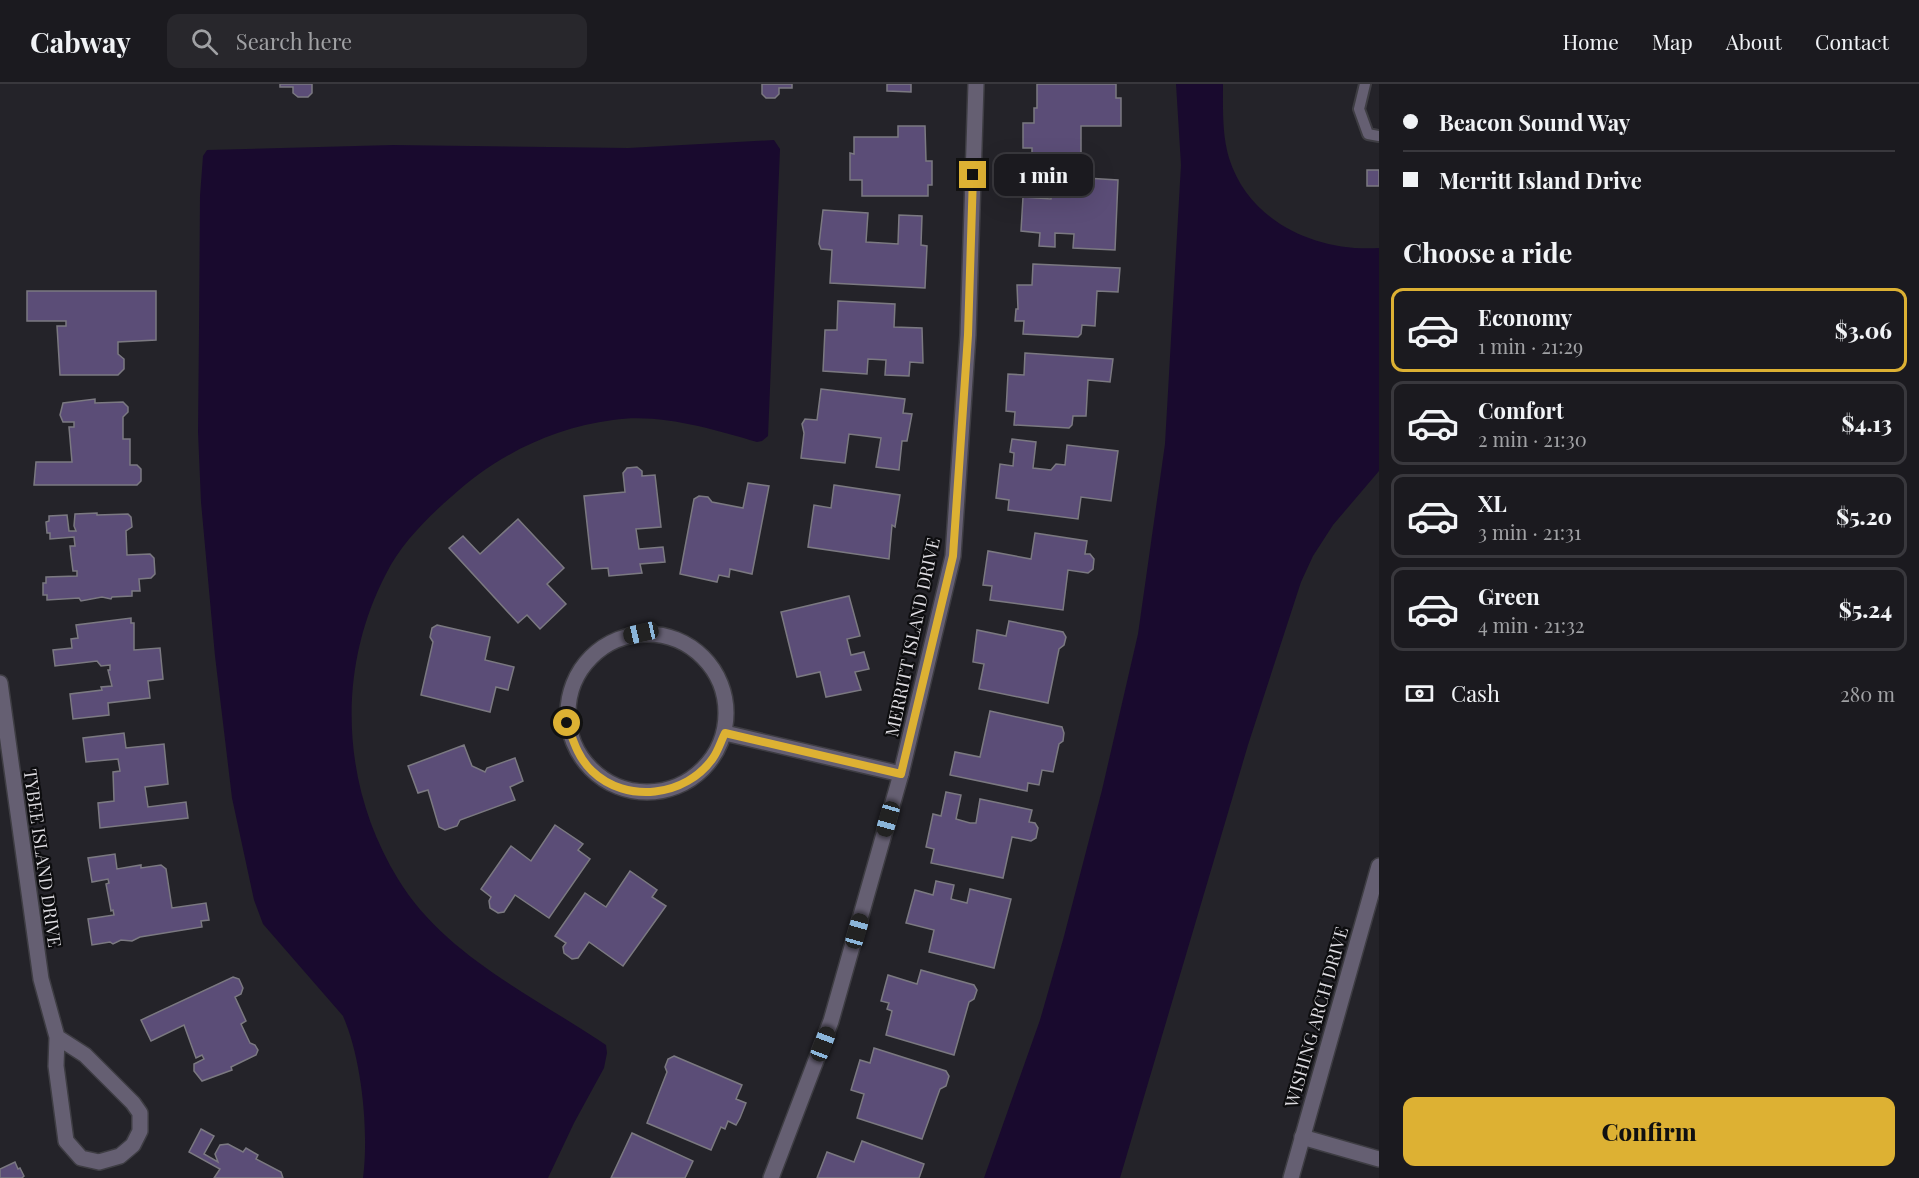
<!DOCTYPE html>
<meta charset="utf-8">
<style>
body{margin:0;font-family:"Playfair Display",serif;background:#28272c;color:#f1f3f6;height:100vh;display:flex;flex-direction:column;font-size:22px;white-space:nowrap}
*{box-sizing:border-box;margin:0}
p{font-size:20px;color:#a0a1a4}
.icon{flex:none;width:33px;height:33px;fill:none;stroke:currentColor;stroke-width:2;stroke-linecap:round;stroke-linejoin:round}
.map{position:relative;flex:1;overflow:hidden}
.drawer{display:flex;flex-direction:column;background:#1b1a1f;width:540px}
.drawer>*{flex:none}
.hud{display:grid;align-content:center;height:132px;padding:0 24px;background:#1b1a1f}
.end{position:absolute;width:27px;height:27px;margin:-14px;border:8px solid #ddb133;background:#111;box-shadow:0 0 0 3px #111}
.from{border-radius:50%}
.bubble{position:absolute;height:42px;border-radius:12px;background:#1b1a1f;box-shadow:0 6px 24px #0002,0 0 0 2px #39383d;font-size:20px;font-weight:800;line-height:42px;text-align:center}
.car{position:absolute;width:18px;height:36px;margin:-18px -9px;border-radius:8px;box-shadow:0 0 4px 2px #0007;background:linear-gradient(#222 24%,#8ab4d8 0 40%,#222 0 76%,#8ab4d8 0 86%,#222 0)}
.hud b{display:flex;align-items:center;gap:21px;height:57px;font-size:22px}
.hud b+b{border-top:2px solid #39383d}
.hud i{width:15px;height:15px;background:#f1f3f6}
ul{padding:0;list-style:none}
li{display:flex;align-items:center;gap:18px;height:84px;margin:0 12px 9px;padding:0 12px;border:3px solid #39383d;border-radius:12px}
li div{flex:1}
li b{display:block;font-size:22px}
li em{font-style:normal;font-weight:800}
li.on{border-color:#ddb133}
li>.icon{width:54px;height:54px;stroke-width:1.5}
h2{padding:0 24px;font-size:27px;line-height:72px}
.pay{display:flex;align-items:center;gap:15px;height:66px;padding:0 24px;font-size:22px}
.pay p{margin-inline-start:auto}
.button{display:flex;gap:12px;margin-top:auto;padding:12px 24px}
.button a{flex:1;height:69px;border-radius:12px;background:#ddb133;color:#111;font-size:24px;font-weight:800;line-height:69px;text-align:center}
header{display:flex;align-items:center;gap:36px;box-sizing:border-box;height:84px;padding:0 30px;background:#1b1a1f;border-bottom:2px solid #39383d}
header strong{font-size:28px}
nav{display:flex;gap:33px;margin-inline-start:auto;font-size:21px}
.search{width:420px;height:54px;background:#28272c;display:flex;align-items:center;gap:15px;box-sizing:border-box;padding:0 21px;border-radius:12px;color:#a0a1a4;font-size:22px}
main{display:flex;flex:1;min-height:0}
.map>svg:first-child{display:block}
.water{fill:#190a2e}
.building{fill:#5b4d77;stroke:#7b7981;stroke-width:1.5}
.lines{fill:none;stroke-linecap:round;stroke-linejoin:round}
.service-casing{stroke:#3e3d43;stroke-width:14}
.minor-casing{stroke:#3e3d43;stroke-width:18}
.service{stroke:#655f72;stroke-width:10}
.minor{stroke:#655f72;stroke-width:15}
.route{stroke:#ddb133;stroke-width:8}
.labels{text-anchor:middle;dominant-baseline:central;stroke-width:4.5;stroke-linejoin:round;paint-order:stroke}
.street-label{font-size:18px;fill:#dfdde2;stroke:#0d0d0f}
</style>
<header>
<strong>Cabway</strong>
<div class="search"><svg class="icon" aria-label="search" viewBox="0 0 24 24"><circle cx="10" cy="10" r="6"/><path d="M15 15l6 6"/></svg>Search here</div>
<nav><a>Home</a><a>Map</a><a>About</a><a>Contact</a></nav>
</header>
<main>
<div class="map">
<svg width="1379" height="1094" viewBox="0 0 1379 1094">
<rect width="100%" height="100%" fill="#242329"/>
<g class="water">
<path d="M1176,0H1223C1223,24 1222,51 1229,74C1249,138 1316,168 1379,164V387L1333,441L1313,472L1301,498L1248,661L1120,1094H984L1040,936L1063,856L1102,706L1138,550L1165,360L1181,81Z"/>
<path d="M774,56L780,65L768,352L762,357L757,358C712,345 660,329 613,336C551,344 496,372 451,413C427,434 400,461 386,490C336,586 341,702 398,795C442,868 527,909 597,955L606,961L607,969L604,984L574,1039L548,1094H363C369,1048 362,975 343,932L263,840L254,816L232,714L215,572L201,418L198,348L199,247L200,112L203,72L207,66L393,61L628,64Z"/>
</g>
<g class="building">
<path d="M280,0H312V9L308,13H298L293,9V3H280Z"/>
<path d="M762,0H792V4H779V10L775,14H766L762,10Z"/>
<path d="M887,0H911V8L887,7Z"/>
<path d="M1037,0H1116V14H1121V42H1081V74H1032V64H1023V39H1034V24H1037Z"/>
<path d="M898,42H925L926,77H932V101H928V112H862V96H850V69L854,70V53H898Z"/>
<rect x="1367" y="86" width="12" height="16"/>
<path d="M1053,92L1118,96L1115,166L1073,164L1074,150L1055,149V163L1039,162L1040,149L1021,147L1023,113L1051,115Z"/>
<path d="M823,126L868,129L866,158L898,160L899,131L922,132L921,161L927,162L925,204L830,199L832,166L821,165L819,160Z"/>
<path d="M1033,180L1120,184L1118,208L1097,207L1095,242L1082,241L1081,250L1078,253L1023,250L1024,237H1015L1016,225H1018L1017,201H1032Z"/>
<path d="M27,207H156V256L118,258V270L124,275V285L118,291H60L57,242H66V237H27Z"/>
<path d="M838,217L895,220L894,243L922,244L923,279L910,278L909,292L885,291L886,276L868,275L867,290L823,287L825,246H837Z"/>
<path d="M1025,269L1113,275L1110,298L1088,296L1086,332H1073L1072,341L1069,344L1014,341L1015,328L1006,327L1008,290L1024,291Z"/>
<path d="M821,305L905,315L903,329L912,330L907,357H902L899,386L876,383L881,354L849,350L845,379L801,374L804,349L802,340L805,335L817,336Z"/>
<path d="M95,315V319L123,318L128,323V328L123,333V355H130V381H137L141,385V397L137,401H34L36,378H72L69,343H74V338H63L60,331L63,319Z"/>
<path d="M1012,355L1036,358L1033,384L1051,386L1056,380L1065,381L1067,361L1118,367L1111,417L1081,413L1078,435L1008,426L1009,416L996,414L1000,380L1013,382L1014,369L1010,368Z"/>
<path d="M637,383L642,387V392L655,391L661,443L636,445L639,465L663,463L665,478L640,480L642,489L609,492L608,484L592,485L584,412L625,408L623,389L627,384Z"/>
<path d="M748,399L769,402L752,490L730,485L729,493L719,491L717,498L680,490L694,415L699,412L708,413L712,418L743,424Z"/>
<path d="M834,401L900,411L895,443L892,441L889,475L808,463L814,421L831,424Z"/>
<path d="M97,429V431L128,430L131,433L132,443L126,447L127,471L150,470L154,474L155,490L151,494L139,495L140,507H132V512L112,513L111,515L102,513L81,517L79,514L47,516V511H43V499H46V493L77,492V487H73L71,472L70,462H75L74,453L50,455V449H47L46,438L49,437V432L67,431L69,447H76L74,442L75,430Z"/>
<path d="M518,435L564,484L547,500L566,520L540,545L527,531L518,539L449,464L463,452L480,470Z"/>
<path d="M1035,449L1087,457L1085,470H1090L1094,475L1093,485L1088,489L1068,486L1063,526L990,516L992,502L983,501L988,467L1031,475Z"/>
<path d="M849,512L860,552L847,555L851,571L864,568L869,585L855,588L861,606L826,613L820,588L797,593L781,528Z"/>
<path d="M131,534V539H134V566L160,564L163,595L148,597L150,614L108,619L109,631L73,635L70,610L102,606L101,603L112,602L108,586H110V581L101,582L97,577L55,582L53,566L72,564L71,555L78,554L76,541Z"/>
<path d="M1009,537L1063,548L1066,553L1064,561L1059,565L1048,619L979,605L984,580L973,578L977,546L1006,552Z"/>
<path d="M437,541L490,553L485,576L514,583L508,606L496,603L490,628L421,611L433,558L430,553L432,544Z"/>
<path d="M990,627L1062,643L1064,649L1063,657L1059,660L1053,688L1042,686L1039,701L1028,699L1027,707L950,691L955,668L980,673Z"/>
<path d="M124,649L126,664L164,660L168,700L145,703L148,723L186,718L188,734L100,744L98,719L114,717L113,688L120,687L118,675L86,678L83,654Z"/>
<path d="M464,661L472,682L485,688L487,684L515,674L523,697L510,703L515,716L460,736L457,742L445,746L439,743L428,706L418,709L408,682Z"/>
<path d="M946,708L961,711L956,735L970,739H976L980,715L1032,726L1029,738L1035,739L1038,744L1036,754L1031,757L1012,753L1003,794L931,779L934,765L926,763L933,730L941,732Z"/>
<path d="M555,741L583,760L578,766L590,775L549,834L515,811L504,828L498,829L490,824L489,817L491,813L481,805L511,762L531,777Z"/>
<path d="M115,770L117,785L141,781V784L161,781L166,785L172,824L206,819L209,836L201,837L202,843L140,853L132,857L121,856L113,860L110,858L92,861L88,835L114,831L113,826L111,827L106,800L109,799L108,795L92,798L88,774Z"/>
<path d="M630,787L657,806L652,813L666,822L623,882L589,858L578,874L572,875L564,869L563,863L566,859L555,852L585,809L606,823Z"/>
<path d="M936,797L954,801L951,815L967,819L970,805L1011,815L994,884L929,868L934,846L906,839L915,806L933,811Z"/>
<path d="M921,886L974,901L977,906L974,915L969,918L954,971L886,951L892,927L887,925L889,919L881,917L888,891L917,900Z"/>
<path d="M233,893L239,895L243,904L241,910L235,913L246,937L241,940L250,959L255,961L258,966L256,971L231,983L232,986L202,997L194,987V980L204,975L202,971L196,974L184,941L151,957L141,936Z"/>
<path d="M874,964L946,987L949,992L946,1002L940,1005L922,1055L857,1034L864,1010L851,1006L860,976L870,979Z"/>
<path d="M674,972L742,1001L736,1015L746,1019L740,1034L736,1041L728,1037L725,1045L721,1043L711,1066L647,1039L667,988L665,983L668,975Z"/>
<path d="M201,1045L214,1052L204,1070L218,1078L215,1070L220,1061L228,1060L243,1068L246,1064L258,1071L256,1075L281,1088L283,1094H214L220,1085L189,1068Z"/>
<path d="M632,1049L693,1077L685,1094H611Z"/>
<path d="M862,1057L924,1080L919,1094H817L827,1068L854,1078Z"/>
<path d="M15,1078L18,1085L20,1084L24,1092L22,1094H0V1085Z"/>
</g>
<g class="lines">
<defs>
<path id="service" d="M1365,0L1359,25L1368,50L1379,52"/>
<g id="minor">
<circle cx="647" cy="629" r="79"/>
<path d="M0,599L41,895L57,953L56,982L66,1057L81,1074L99,1078L120,1072L133,1061L140,1047V1029L133,1019L85,971L57,953"/>
<path d="M725,649L901,690"/>
<path d="M1302,1053L1379,1075"/>
<path d="M771,1094L831,937L901,690L953,472L968,251L976,0"/>
<path d="M1291,1094L1379,782"/>
</g>
</defs>
<use href="#service" class="service-casing"/>
<use href="#minor" class="minor-casing"/>
<use href="#service" class="service"/>
<use href="#minor" class="minor"/>
</g>
<g class="lines">
<path class="route" d="M567,639C573,656 578,674 592,687C626,720 686,713 713,674C718,667 721,657 725,649L901,690L953,472L968,251L973,91"/>
</g>
<g class="labels">
<g class="street-label">
<text transform="translate(912 553) rotate(-78)">MERRITT ISLAND DRIVE</text>
<text transform="translate(43 774) rotate(82)">TYBEE ISLAND DRIVE</text>
<text transform="translate(1316 933) rotate(-74)">WISHING ARCH DRIVE</text>
</g>
</g>
</svg>
<i class="end from" style="left:567px;top:639px"></i>
<i class="end" style="left:973px;top:91px"></i>
<div class="bubble" style="left:994px;top:70px;width:99px">1 min</div>
<i class="car" style="left:641px;top:549px;rotate:257deg"></i>
<i class="car" style="left:888px;top:735px;rotate:196deg"></i>
<i class="car" style="left:857px;top:847px;rotate:16deg"></i>
<i class="car" style="left:823px;top:960px;rotate:21deg"></i>
</div>
<section class="drawer">
<div class="hud">
<b><i class="from"></i>Beacon Sound Way</b>
<b><i></i>Merritt Island Drive</b>
</div>
<h2>Choose a ride</h2>
<ul>
<li class="on"><svg class="icon" aria-label="car" viewBox="0 0 24 24"><path d="M5 17H2v-5l4-1 3-4h7l3 4 3 1v5h-3M9 17h6M6 11h13"/><circle cx="7" cy="17" r="2"/><circle cx="17" cy="17" r="2"/></svg><div><b>Economy</b><p>1 min · 21:29</p></div><em>$3.06</em></li>
<li><svg class="icon" aria-label="car" viewBox="0 0 24 24"><path d="M5 17H2v-5l4-1 3-4h7l3 4 3 1v5h-3M9 17h6M6 11h13"/><circle cx="7" cy="17" r="2"/><circle cx="17" cy="17" r="2"/></svg><div><b>Comfort</b><p>2 min · 21:30</p></div><em>$4.13</em></li>
<li><svg class="icon" aria-label="car" viewBox="0 0 24 24"><path d="M5 17H2v-5l4-1 3-4h7l3 4 3 1v5h-3M9 17h6M6 11h13"/><circle cx="7" cy="17" r="2"/><circle cx="17" cy="17" r="2"/></svg><div><b>XL</b><p>3 min · 21:31</p></div><em>$5.20</em></li>
<li><svg class="icon" aria-label="car" viewBox="0 0 24 24"><path d="M5 17H2v-5l4-1 3-4h7l3 4 3 1v5h-3M9 17h6M6 11h13"/><circle cx="7" cy="17" r="2"/><circle cx="17" cy="17" r="2"/></svg><div><b>Green</b><p>4 min · 21:32</p></div><em>$5.24</em></li>
</ul>
<div class="pay"><svg class="icon" aria-label="cash" viewBox="0 0 24 24"><path d="M3 7h18v10H3z"/><circle cx="12" cy="12" r="2"/></svg>Cash<p>280 m</p></div>
<div class="button"><a>Confirm</a></div>
</section>
</main>
